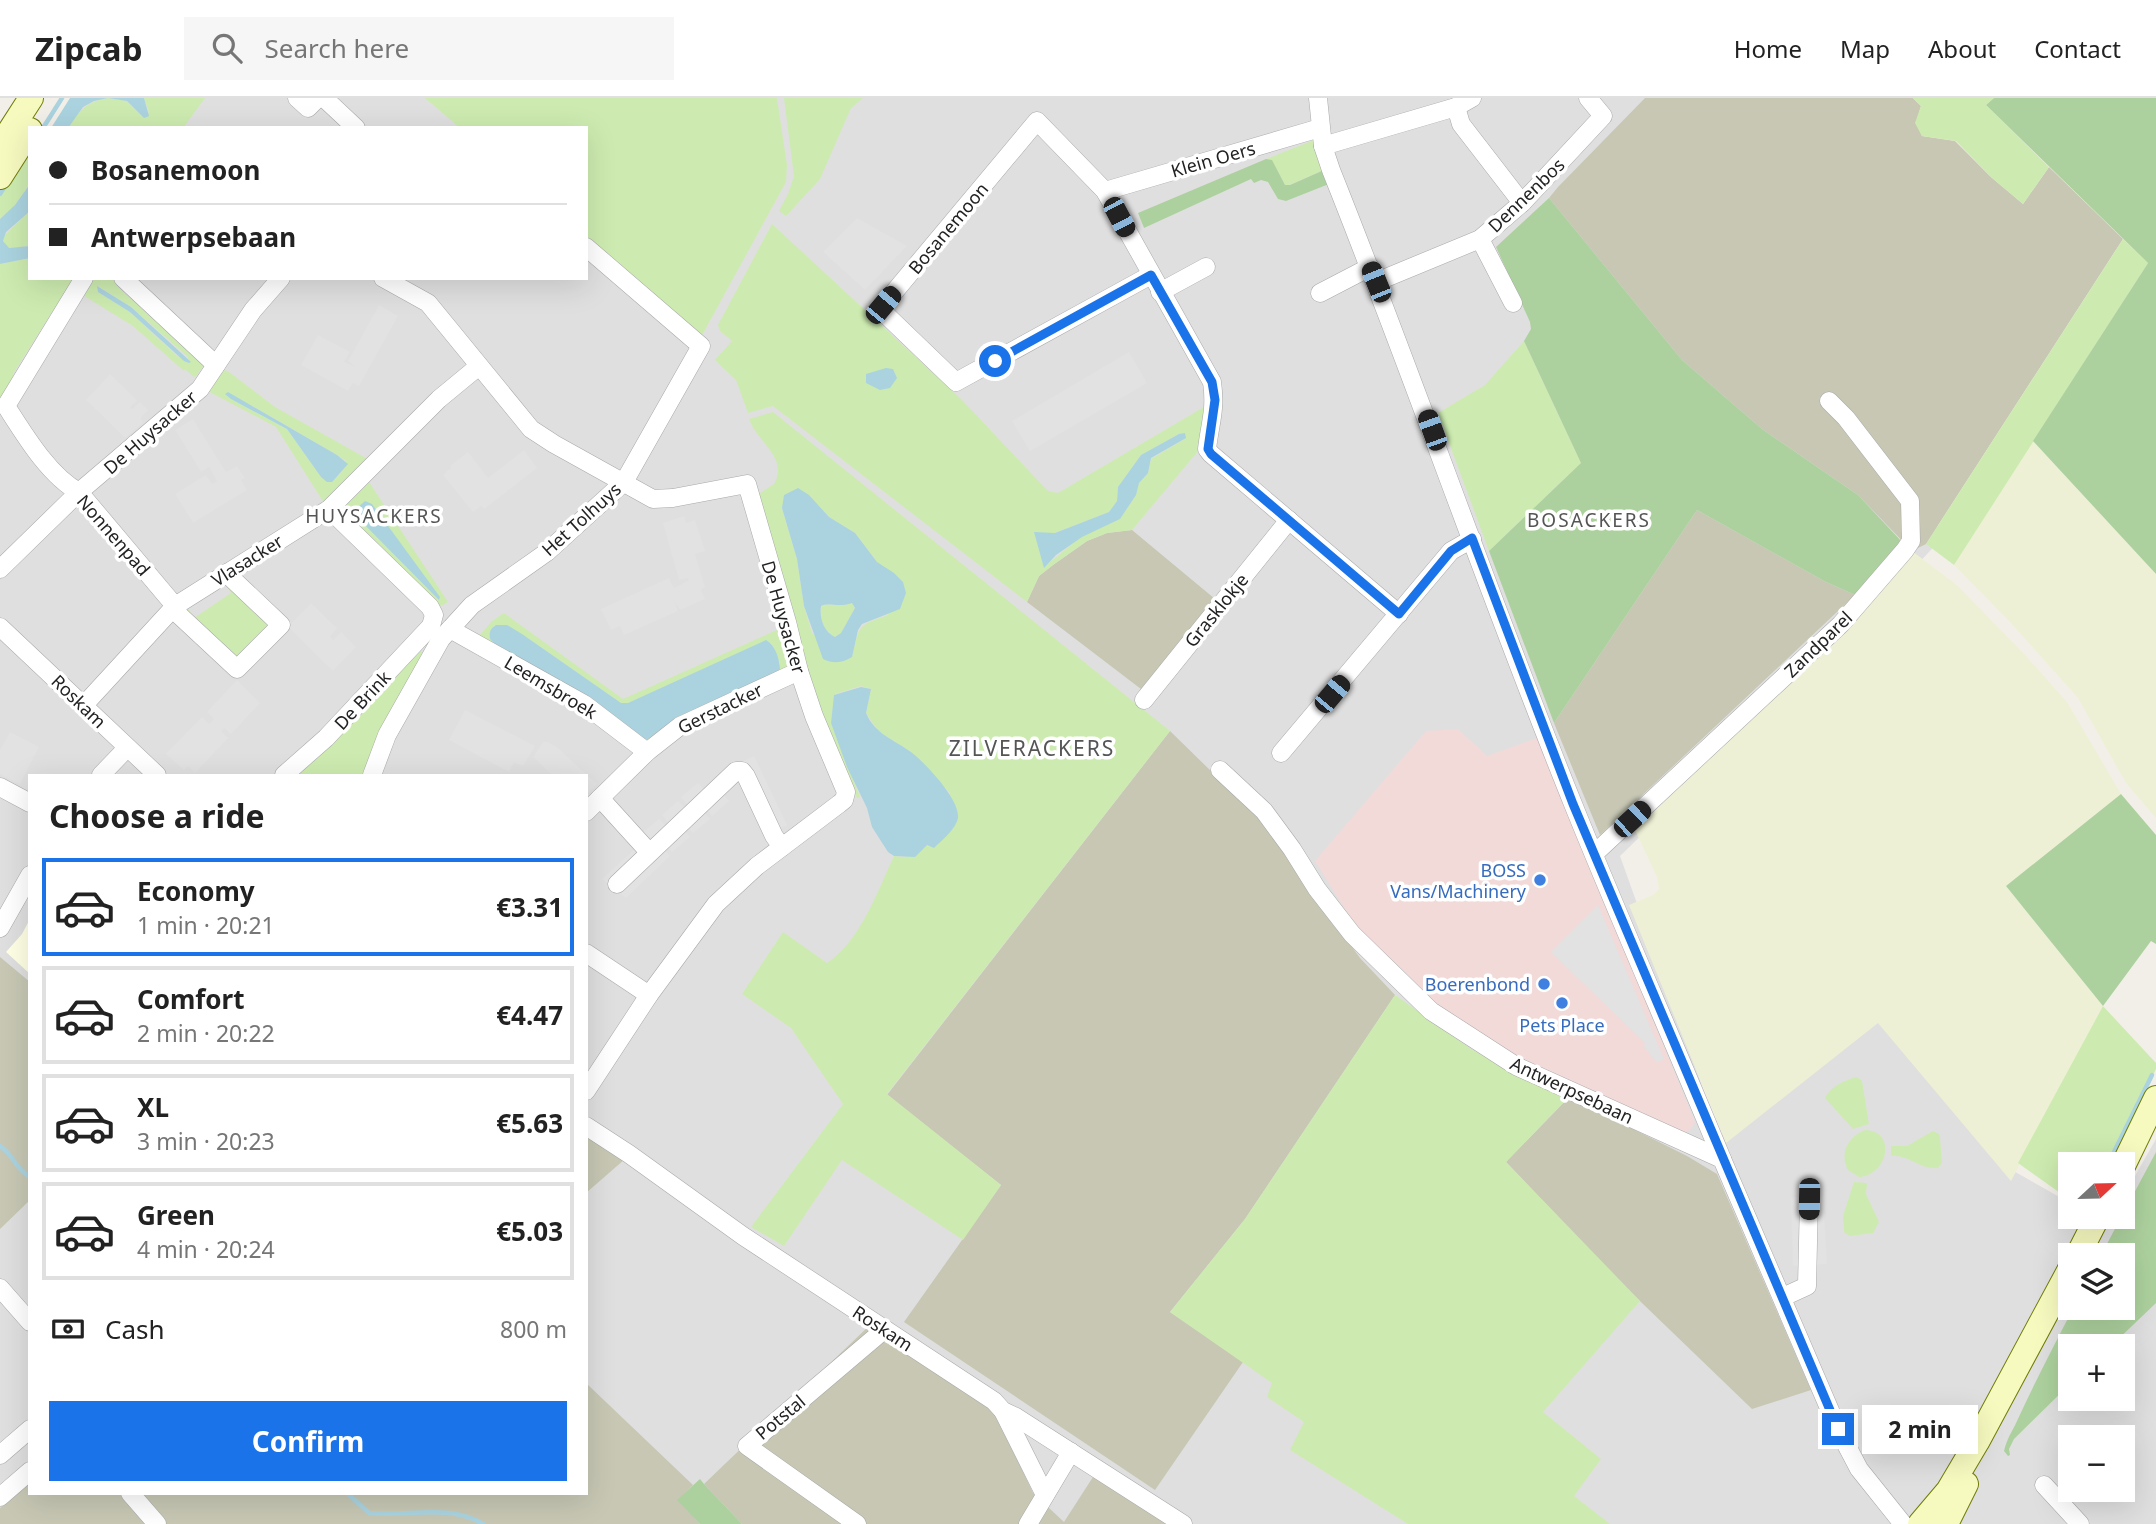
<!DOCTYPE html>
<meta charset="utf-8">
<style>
body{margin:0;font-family:"Noto Sans",sans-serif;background:#f6f6f6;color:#222;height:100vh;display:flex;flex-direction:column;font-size:26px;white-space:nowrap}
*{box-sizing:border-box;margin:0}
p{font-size:23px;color:#767676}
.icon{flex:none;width:38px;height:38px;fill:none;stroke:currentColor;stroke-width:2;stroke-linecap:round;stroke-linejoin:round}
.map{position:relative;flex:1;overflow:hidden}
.side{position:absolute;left:28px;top:676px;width:560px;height:721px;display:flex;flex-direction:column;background:#fff;border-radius:0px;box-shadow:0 7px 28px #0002}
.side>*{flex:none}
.guide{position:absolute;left:28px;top:28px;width:560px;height:154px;border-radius:0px;box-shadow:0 7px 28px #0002;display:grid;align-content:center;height:154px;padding:0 21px;background:#fff}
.needle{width:46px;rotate:68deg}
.fabs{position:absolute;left:2058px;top:1054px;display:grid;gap:14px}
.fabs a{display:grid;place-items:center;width:77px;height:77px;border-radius:0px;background:#fff;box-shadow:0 7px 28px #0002;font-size:35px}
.end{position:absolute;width:32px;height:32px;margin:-16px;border:9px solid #1a73e8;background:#fff;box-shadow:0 0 0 4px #fff}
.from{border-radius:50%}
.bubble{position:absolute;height:49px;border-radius:0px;background:#fff;box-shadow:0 7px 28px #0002;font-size:23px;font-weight:700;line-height:49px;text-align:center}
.car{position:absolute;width:21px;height:42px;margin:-21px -10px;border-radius:9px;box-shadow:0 0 5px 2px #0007;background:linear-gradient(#222 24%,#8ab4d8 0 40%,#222 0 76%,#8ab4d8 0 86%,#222 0)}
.guide b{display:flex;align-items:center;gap:24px;height:66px;font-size:26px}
.guide b+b{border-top:2px solid #e0e0e0}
.guide i{width:18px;height:18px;background:#222}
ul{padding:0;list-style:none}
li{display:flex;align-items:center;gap:21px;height:98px;margin:0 14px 10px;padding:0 7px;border:4px solid #e0e0e0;border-radius:0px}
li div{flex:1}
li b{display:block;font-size:26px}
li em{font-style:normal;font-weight:700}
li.selected{border-color:#1a73e8}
li>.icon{width:63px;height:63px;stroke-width:1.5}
h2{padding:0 21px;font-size:32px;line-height:84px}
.pay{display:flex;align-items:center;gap:18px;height:77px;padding:0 21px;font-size:26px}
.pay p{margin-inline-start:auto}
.cta{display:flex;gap:14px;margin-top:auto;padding:14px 21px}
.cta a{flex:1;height:80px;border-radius:0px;background:#1a73e8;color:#fff;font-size:28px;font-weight:700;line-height:80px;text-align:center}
header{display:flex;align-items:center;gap:42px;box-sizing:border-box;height:98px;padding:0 35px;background:#fff;border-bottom:2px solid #e0e0e0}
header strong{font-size:33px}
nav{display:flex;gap:38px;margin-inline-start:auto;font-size:24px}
.search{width:490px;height:63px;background:#f6f6f6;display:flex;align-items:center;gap:18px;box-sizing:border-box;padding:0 24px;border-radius:0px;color:#767676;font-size:26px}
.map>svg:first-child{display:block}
.residential{fill:#e0dfdf;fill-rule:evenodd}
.commercial{fill:#f2dad9}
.education{fill:#ffffe5}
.construction{fill:#c7c7b4}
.farmland{fill:#eef0d5}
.grass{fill:#cdebb0;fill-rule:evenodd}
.forest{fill:#add19e}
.parking{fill:#e2e2e2}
.water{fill:#aad3df;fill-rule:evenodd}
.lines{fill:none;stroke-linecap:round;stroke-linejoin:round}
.stream{stroke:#aad3df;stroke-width:4.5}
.street-casing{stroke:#a9a9a9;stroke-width:19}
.secondary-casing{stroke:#707d05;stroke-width:26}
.street{stroke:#fff;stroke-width:18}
.secondary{stroke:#f7fabf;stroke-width:24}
.route{stroke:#1a73e8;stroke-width:9}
.shop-dot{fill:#3f7fe0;stroke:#fff;stroke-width:2.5}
.labels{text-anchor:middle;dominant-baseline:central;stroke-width:7;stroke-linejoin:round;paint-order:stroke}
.street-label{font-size:18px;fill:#222;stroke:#fff}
.shop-label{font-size:18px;fill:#366cbe;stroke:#fff;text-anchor:end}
.neighbourhood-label{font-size:19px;letter-spacing:2px;fill:#555;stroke:#fff}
.quarter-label{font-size:21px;letter-spacing:2px;fill:#555;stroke:#fff}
</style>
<header>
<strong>Zipcab</strong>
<div class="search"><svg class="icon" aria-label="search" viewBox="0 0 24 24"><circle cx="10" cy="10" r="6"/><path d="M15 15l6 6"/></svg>Search here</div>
<nav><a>Home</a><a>Map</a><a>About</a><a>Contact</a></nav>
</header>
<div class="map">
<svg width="2156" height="1426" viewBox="0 0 2156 1426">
<rect width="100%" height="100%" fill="#f2efe9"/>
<g class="residential">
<path d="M92,0H436L471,30H58Z"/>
<path d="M757,0H1852L1940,442L1881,506L1620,758L1720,1038L1882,915L2010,1071L2070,1105V1118H2093L2107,1126L2111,1118H2123V1099L2156,1041V1426H0V117L30,67V180H586V126ZM30,677H586V1395H30ZM2070,1157H2123V1209H2070ZM2070,1248H2123V1300H2070ZM2070,1339H2123V1391H2070Z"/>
</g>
<path class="commercial" d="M1458,631L1487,658L1537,640L1695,1024L1690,1032L1683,1035L1506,953L1420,894L1361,837L1315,763L1426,633Z"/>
<path class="education" d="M30,821V876L6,854L22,836Z"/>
<g class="construction">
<path d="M1645,0H1913L1921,8L1916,25L1922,38L1955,43L1991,79L2023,106L2049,69L2123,141L1926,446L1912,453L1858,397L1762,331L1682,262L1549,100L1558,89Z"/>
<path d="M1697,412L1824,483L1855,497L1600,737L1554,625Z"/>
<path d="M1132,432L1215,501L1141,591L1027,504L1039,478L1053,467L1087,443L1107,435Z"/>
<path d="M1170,633L1257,718L1360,860L1395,897L1245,1121L1170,1214L1243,1264L1155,1392L904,1224L1001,1087L887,997Z"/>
<path d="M0,859L30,884V1102L0,1131Z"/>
<path d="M1569,999L1687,1058L1717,1076L1811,1292L1752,1311L1615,1179L1506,1064Z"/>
<path d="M586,1036L625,1061L586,1095Z"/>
<path d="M871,1226L992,1308L1033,1395L1064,1424L1093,1379L1169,1426H742L704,1386Z"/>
<path d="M586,1285L693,1387L678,1402L700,1426H0V1410L30,1384V1395H586Z"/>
</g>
<g class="farmland">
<path d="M2033,343L2156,476V720L2126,685L2078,600L2012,526L1954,467Z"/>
<path d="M1912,453L1958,488L2027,559L2067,604L2121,696L2006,788L2103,908L2011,1083L1878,925L1726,1045L1629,807L1653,797L1659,791L1657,779L1635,732L1773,596Z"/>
</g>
<g class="grass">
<path d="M108,0L127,3L144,20L149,14L144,0H205L183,30H68C79,12 87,4 108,0Z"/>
<path d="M425,0H777L787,67L786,84L700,241L586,141V30H460Z"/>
<path d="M784,0H863L851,10L820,81L786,118L779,113L788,96L794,78Z"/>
<path d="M1913,0H1994L1986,7L2049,69L2023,106L1991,79L1956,43L1922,38L1915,25L1921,8Z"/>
<path d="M30,38C30,84 36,89 0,121V85Z"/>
<path d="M1314,42L1324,72L1289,87H1285L1272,63L1266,61Z"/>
<path d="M30,113V148L8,150L4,147L3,139Z"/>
<path d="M772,126L961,301L1048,393L1058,395L1204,309L1199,352L1132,432L1107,435L1087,443L1053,467L1039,478L1027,504L773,308L748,315L736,282L715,262L732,243L720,233L718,227ZM1179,336L1183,342L1151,361L1148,375L1139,385L1136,397L1120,421L1082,438L1044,469L1035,435H1055L1109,414L1117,403L1118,389L1141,357Z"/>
<path d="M2123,141L2148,165L1954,467L1926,446Z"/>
<path d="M30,160V180H78L60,209L54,211L13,276L14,283L0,306V166Z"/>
<path d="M92,180H114L116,187L154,222H160L204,267L196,278L194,279L185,271L184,273L133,228L81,196ZM98,188L131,209L188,259L189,265L176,257L130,214L98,194Z"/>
<path d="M1524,243L1581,365L1489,453L1438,315L1485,287Z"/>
<path d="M221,271L229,274L275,309L371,363L326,408L276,329L206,292ZM231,301L251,307L337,357L346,363L345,369L338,378L321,379L287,331Z"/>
<path d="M773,314L1170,633L887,996L1001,1087L963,1142L842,1062L784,1148L751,1129L843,1006L791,930L742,896L783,834L827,865C861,842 877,794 894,758L904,759L927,747L930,749L950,695L911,654L878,633L866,615L871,591L861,588L835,596L831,625L860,699L857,700L854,694L819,618L757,397L774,386C789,360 757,344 749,321ZM809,397L829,419L855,435L877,464L884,469L888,517C857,528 860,526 852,559L812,535L804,508L797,461L782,410Z"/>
<path d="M367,381L448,504L437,510L342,419L341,410Z"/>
<path d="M224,483L276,526L237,566L184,512L187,509L194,520L231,495Z"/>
<path d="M852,505L855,510L841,535L835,539C824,534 819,520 821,508C829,504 840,510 852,505Z"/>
<path d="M504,515L623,601L779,531L783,532L791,569L650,648L479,538L492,523ZM522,536L621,605H628L771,545L780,565L777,574L680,617L654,638Z"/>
<path d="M418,552L423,555L365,677H293Z"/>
<path d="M1395,897L1471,951L1494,964L1569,999L1506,1064L1640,1203L1543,1314L1601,1361L1574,1398L1610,1426H1408L1290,1352L1304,1324L1267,1299L1272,1285L1170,1214L1245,1121Z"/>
<path d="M2103,908L2156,965V971L2110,1066H2070V1102L2018,1065Z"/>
<path d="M1857,979L1862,983L1869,1026L1853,1031L1825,1000C1830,989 1845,982 1857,979Z"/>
<path d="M1865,1032C1897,1033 1888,1077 1859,1079L1848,1072C1839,1055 1848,1039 1865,1032Z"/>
<path d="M1933,1033L1939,1036L1940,1040L1942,1065L1938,1070C1922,1073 1908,1056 1891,1058V1048H1907Z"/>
<path d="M1854,1084L1867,1085L1866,1096L1879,1124L1873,1135L1850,1138L1844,1134L1843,1118Z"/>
</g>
<g class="forest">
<path d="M1994,0H2156V476L2033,343L2148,165L1986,7Z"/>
<path d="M1266,61L1272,62L1285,87H1290L1324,72L1329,86L1286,103L1278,101L1268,84L1261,82L1254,85L1251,81L1144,130L1138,115Z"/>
<path d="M1549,100L1682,262L1762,331L1858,397L1902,444L1855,497L1824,483L1697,412L1554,625L1489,453L1581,365L1524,243L1531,231L1530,224L1496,149Z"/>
<path d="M2121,696L2156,737V846L2151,843L2103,908L2006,788Z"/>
<path d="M2156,1054V1205L2111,1248H2070V1286L2014,1341L2009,1351L2010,1357L2008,1358L2004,1353C2007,1340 2012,1334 2017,1323C2035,1284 2054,1247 2074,1209H2123V1157H2101Z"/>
<path d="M700,1381L704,1386L742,1426H700L677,1402Z"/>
</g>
<g class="parking">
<path d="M857,120L907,148L865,192L823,154Z"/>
<path d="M379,207L398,218L359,288L353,285L348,293L301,267L318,237L350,254L344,264L356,269L348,263Z"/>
<path d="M1129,254L1147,285L1030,353L1012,323Z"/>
<path d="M110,276L137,302L130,310L132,311L140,304L148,312L141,320L143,325L125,340L86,302Z"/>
<path d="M193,321L226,374L237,368L245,380L241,382L247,392L193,425L175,396L206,377L212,386L217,383L209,369L201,374L175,332Z"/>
<path d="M524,352L537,370L484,411L481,408L473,414L443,377L451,370L450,368L468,354L488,380Z"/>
<path d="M684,418L686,425L695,422L705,453L695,456L705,489L701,492L705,501L680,512L674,503L678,513L624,537L620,528L611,532L601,511L669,480L674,490L689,482L688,480L679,482L663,425Z"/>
<path d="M311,505L337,530L330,539L333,542L341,534L356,549L333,573L288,529Z"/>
<path d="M237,582L260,605L231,636L224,630L221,633L228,640L195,675L188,668L184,672L166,656L202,619L209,626L214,621L207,614Z"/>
<path d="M465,612L535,648L523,668L514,664L509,674L449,642Z"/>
<path d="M10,634L39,649L20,686L0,676V652Z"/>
<path d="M543,644H548L558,650L597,686L586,697V677H552L533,659Z"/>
<path d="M754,658L787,727L766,738L739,682L722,695L729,703L712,718L705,709L702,712L710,721L693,735L686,728L683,731L690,739L672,754L666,747L663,750L670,758L626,800L602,781L638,748L642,735L659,721L666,728L669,726L662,717L678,703L685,710L688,707L681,699L698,685L705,693L728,671Z"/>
<path d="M1598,807L1664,961L1661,963L1656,964L1644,948L1645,945L1551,854Z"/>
<path d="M1823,1098L1827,1166L1793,1168L1791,1100Z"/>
</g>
<g class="water">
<path d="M70,0H144L149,18L144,20L127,3L108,0L94,3L83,9L68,30H51Z"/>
<path d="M30,86V113L6,134L3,143L9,150L30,148V160L0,166V121L15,107Z"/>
<path d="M97,188L131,209L191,264L189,265L184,263L130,214L98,194Z"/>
<path d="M886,270L893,271L897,280L890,290L880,292L866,285V276Z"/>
<path d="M228,294L337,357L348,366L332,384H327L321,379L287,331L231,301L225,296Z"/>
<path d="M1185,335L1186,340L1151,360L1148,375L1139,385L1136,397L1120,421L1082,439L1056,457L1044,470L1034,434L1055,435L1109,414L1117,403L1118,389L1141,357L1179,336Z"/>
<path d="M798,390L809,397L829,419L855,435L877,464L894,475L903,484L906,495L900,511L862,526L858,532L852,559C842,565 834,566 823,561L804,508L797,461L782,410L784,397ZM852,505L855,510L841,535L835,539C824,534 819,520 821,508C829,504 839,510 852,505Z"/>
<path d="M365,403L372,406L440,499L439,502L359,421L356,411Z"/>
<path d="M496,527H507L522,536L621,605H628L766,542C776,548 779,560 780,571L777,574L675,620L654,638L645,642L496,547L490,541C489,534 490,531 496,527Z"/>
<path d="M861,589L871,591L866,615C875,636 893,641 911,654C925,665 960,701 958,720C956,731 942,742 934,750L927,747L915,759L894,758L888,754L872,729L867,710L847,669L831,625L834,597Z"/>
</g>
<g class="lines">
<g class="stream">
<path d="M43,30L62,0"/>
<path d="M0,96L7,85"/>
<path d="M0,1048C13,1056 16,1072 30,1079"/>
<path d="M2113,1056L2152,977"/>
<path d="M347,1395L369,1415C407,1419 449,1405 483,1426"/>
</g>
<defs>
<g id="street">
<path d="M297,0L308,10L318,0"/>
<path d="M324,0L356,30"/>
<path d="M1318,0L1323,48L1331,72C1415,282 1488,496 1573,706C1621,825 1673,942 1722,1061"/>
<path d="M1456,9L1461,26L1522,105"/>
<path d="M1323,48L1456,9L1472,0"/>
<path d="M1105,93L1320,30"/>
<path d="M1480,141L1513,205"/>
<path d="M1151,177L956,284L880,211L1037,23L1105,93L1212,284C1216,312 1210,325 1207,351L1211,356L1399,516"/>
<path d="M84,180L6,308C24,336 49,378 79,394L175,508L179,517L237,571L281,527L226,475"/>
<path d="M123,180L216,267"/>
<path d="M383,180L428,205L531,331L554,346L653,401L673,400L747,386L787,524L799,573L814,618L846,694L844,702L839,706L757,768L716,806L649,897L586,993"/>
<path d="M1376,184L1480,141L1522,105L1603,18L1588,0"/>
<path d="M1160,194L1206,169"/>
<path d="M1320,195L1370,169"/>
<path d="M0,471L79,394L200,291L253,212L281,180"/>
<path d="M0,529L157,677"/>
<path d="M450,531L584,606L647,654"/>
<path d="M1144,602L1289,422"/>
<path d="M84,607L175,508L329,411L439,301L479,268"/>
<path d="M1281,655L1451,453L1472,441"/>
<path d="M1220,672L1264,713L1292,751L1317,791L1352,836L1431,913L1516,968L1722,1061L1838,1331L1859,1371L1903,1426"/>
<path d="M101,677L127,650"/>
<path d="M284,677L326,640L431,528L434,517L430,509L329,411"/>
<path d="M372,677L387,637L441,541L472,507L547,454L624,384L701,248L586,149"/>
<path d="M0,689L30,705"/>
<path d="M600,700L649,754"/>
<path d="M586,714L647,654L680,628L799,573"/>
<path d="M1594,756L1841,526L1905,452L1911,443L1910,403L1846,320L1829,303"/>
<path d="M617,786L736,673H742L746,678L774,738L782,749"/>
<path d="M0,830L30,777"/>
<path d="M586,855L649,897"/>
<path d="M586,1028L629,1056L743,1138L994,1303L1003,1313L1016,1319L1183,1426"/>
<path d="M0,1190L30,1224"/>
<path d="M1783,1199L1807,1188L1809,1101"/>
<path d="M1003,1313L1045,1397"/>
<path d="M0,1357L30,1331"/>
<path d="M2044,1387L2080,1426"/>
<path d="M130,1395L157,1426"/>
<path d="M0,1399L30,1373"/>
<path d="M857,1426L747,1348L885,1231"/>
<path d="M1028,1426L1071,1354"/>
</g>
<g id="secondary">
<path d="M0,48L31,0"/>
<path d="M0,79L30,32"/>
<path d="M2123,1068L2156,1000"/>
<path d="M2078,1157L2098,1118"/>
<path d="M1920,1426L1948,1393L1977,1344L2070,1171"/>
<path d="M1946,1426L1966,1386"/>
</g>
</defs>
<use href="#street" class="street-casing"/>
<use href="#secondary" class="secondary-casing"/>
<use href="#street" class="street"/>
<use href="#secondary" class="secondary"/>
</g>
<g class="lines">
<path class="route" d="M995,263L1151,177L1212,284L1215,302L1208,351L1211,356L1399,516L1451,453L1472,440L1573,706L1838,1331"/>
</g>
<g class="shop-dot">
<circle cx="1540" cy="782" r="7"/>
<circle cx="1544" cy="886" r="7"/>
<circle cx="1562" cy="905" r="7"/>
</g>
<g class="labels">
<g class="street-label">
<text transform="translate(1213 61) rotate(-16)">Klein Oers</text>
<text transform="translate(1526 97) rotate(-44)">Dennenbos</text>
<text transform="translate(948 130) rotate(-50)">Bosanemoon</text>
<text transform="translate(150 334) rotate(-41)">De Huysacker</text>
<text transform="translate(581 421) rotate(-42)">Het Tolhuys</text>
<text transform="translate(114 437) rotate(49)">Nonnenpad</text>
<text transform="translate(247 462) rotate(-32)">Vlasacker</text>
<text transform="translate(1216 512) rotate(-51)">Grasklokje</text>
<text transform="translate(784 519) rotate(74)">De Huysacker</text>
<text transform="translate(1818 546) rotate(-44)">Zandparel</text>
<text transform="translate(551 589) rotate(31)">Leemsbroek</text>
<text transform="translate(362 602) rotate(-47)">De Brink</text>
<text transform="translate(79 603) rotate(44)">Roskam</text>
<text transform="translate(720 610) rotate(-26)">Gerstacker</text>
<text transform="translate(1572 992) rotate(25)">Antwerpsebaan</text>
<text transform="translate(883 1230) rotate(33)">Roskam</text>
<text transform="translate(780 1319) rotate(-40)">Potstal</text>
</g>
<g class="shop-label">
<text x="1526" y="772">BOSS<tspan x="1526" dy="21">Vans/Machinery</tspan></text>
<text x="1530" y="886">Boerenbond</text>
<text x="1562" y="927" text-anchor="middle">Pets Place</text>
</g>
<g class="neighbourhood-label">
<text x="374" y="418">HUYSACKERS</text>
<text x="1589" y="422">BOSACKERS</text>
</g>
<g class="quarter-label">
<text x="1032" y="650">ZILVERACKERS</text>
</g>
</g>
</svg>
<div class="fabs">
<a><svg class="needle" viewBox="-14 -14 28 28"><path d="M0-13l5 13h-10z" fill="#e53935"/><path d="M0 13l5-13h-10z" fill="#767676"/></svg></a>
<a><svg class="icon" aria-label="layers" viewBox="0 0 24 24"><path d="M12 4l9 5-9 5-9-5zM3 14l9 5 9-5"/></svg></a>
<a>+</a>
<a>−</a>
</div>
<i class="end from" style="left:995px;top:263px"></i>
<i class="end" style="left:1838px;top:1331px"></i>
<div class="bubble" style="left:1862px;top:1307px;width:116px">2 min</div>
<i class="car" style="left:1119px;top:119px;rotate:152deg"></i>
<i class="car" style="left:1376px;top:184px;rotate:338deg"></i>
<i class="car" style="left:883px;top:207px;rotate:40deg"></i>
<i class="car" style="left:1432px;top:332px;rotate:340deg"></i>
<i class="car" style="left:1332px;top:596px;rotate:40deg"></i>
<i class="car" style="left:1632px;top:721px;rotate:47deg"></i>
<i class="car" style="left:1809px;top:1101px;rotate:181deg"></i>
<div class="guide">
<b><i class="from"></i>Bosanemoon</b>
<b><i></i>Antwerpsebaan</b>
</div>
<section class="side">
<h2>Choose a ride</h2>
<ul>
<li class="selected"><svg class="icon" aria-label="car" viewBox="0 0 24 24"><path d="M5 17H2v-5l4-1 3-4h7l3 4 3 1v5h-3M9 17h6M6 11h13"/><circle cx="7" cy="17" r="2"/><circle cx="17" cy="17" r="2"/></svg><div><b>Economy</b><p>1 min · 20:21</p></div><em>€3.31</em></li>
<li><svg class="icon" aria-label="car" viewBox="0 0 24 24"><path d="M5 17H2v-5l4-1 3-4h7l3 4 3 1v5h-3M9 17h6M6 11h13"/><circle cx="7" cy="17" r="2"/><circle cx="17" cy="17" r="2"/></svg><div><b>Comfort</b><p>2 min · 20:22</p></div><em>€4.47</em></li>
<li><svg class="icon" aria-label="car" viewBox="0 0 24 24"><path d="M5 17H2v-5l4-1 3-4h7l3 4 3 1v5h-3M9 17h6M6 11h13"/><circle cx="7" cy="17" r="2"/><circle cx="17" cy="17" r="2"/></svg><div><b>XL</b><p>3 min · 20:23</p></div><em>€5.63</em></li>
<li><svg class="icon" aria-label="car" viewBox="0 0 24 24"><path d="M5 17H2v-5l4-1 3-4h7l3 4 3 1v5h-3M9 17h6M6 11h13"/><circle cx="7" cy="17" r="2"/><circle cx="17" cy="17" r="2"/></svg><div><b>Green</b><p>4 min · 20:24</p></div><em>€5.03</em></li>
</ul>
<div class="pay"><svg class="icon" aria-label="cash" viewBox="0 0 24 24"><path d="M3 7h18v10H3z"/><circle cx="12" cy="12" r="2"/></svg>Cash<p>800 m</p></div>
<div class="cta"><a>Confirm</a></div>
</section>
</div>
